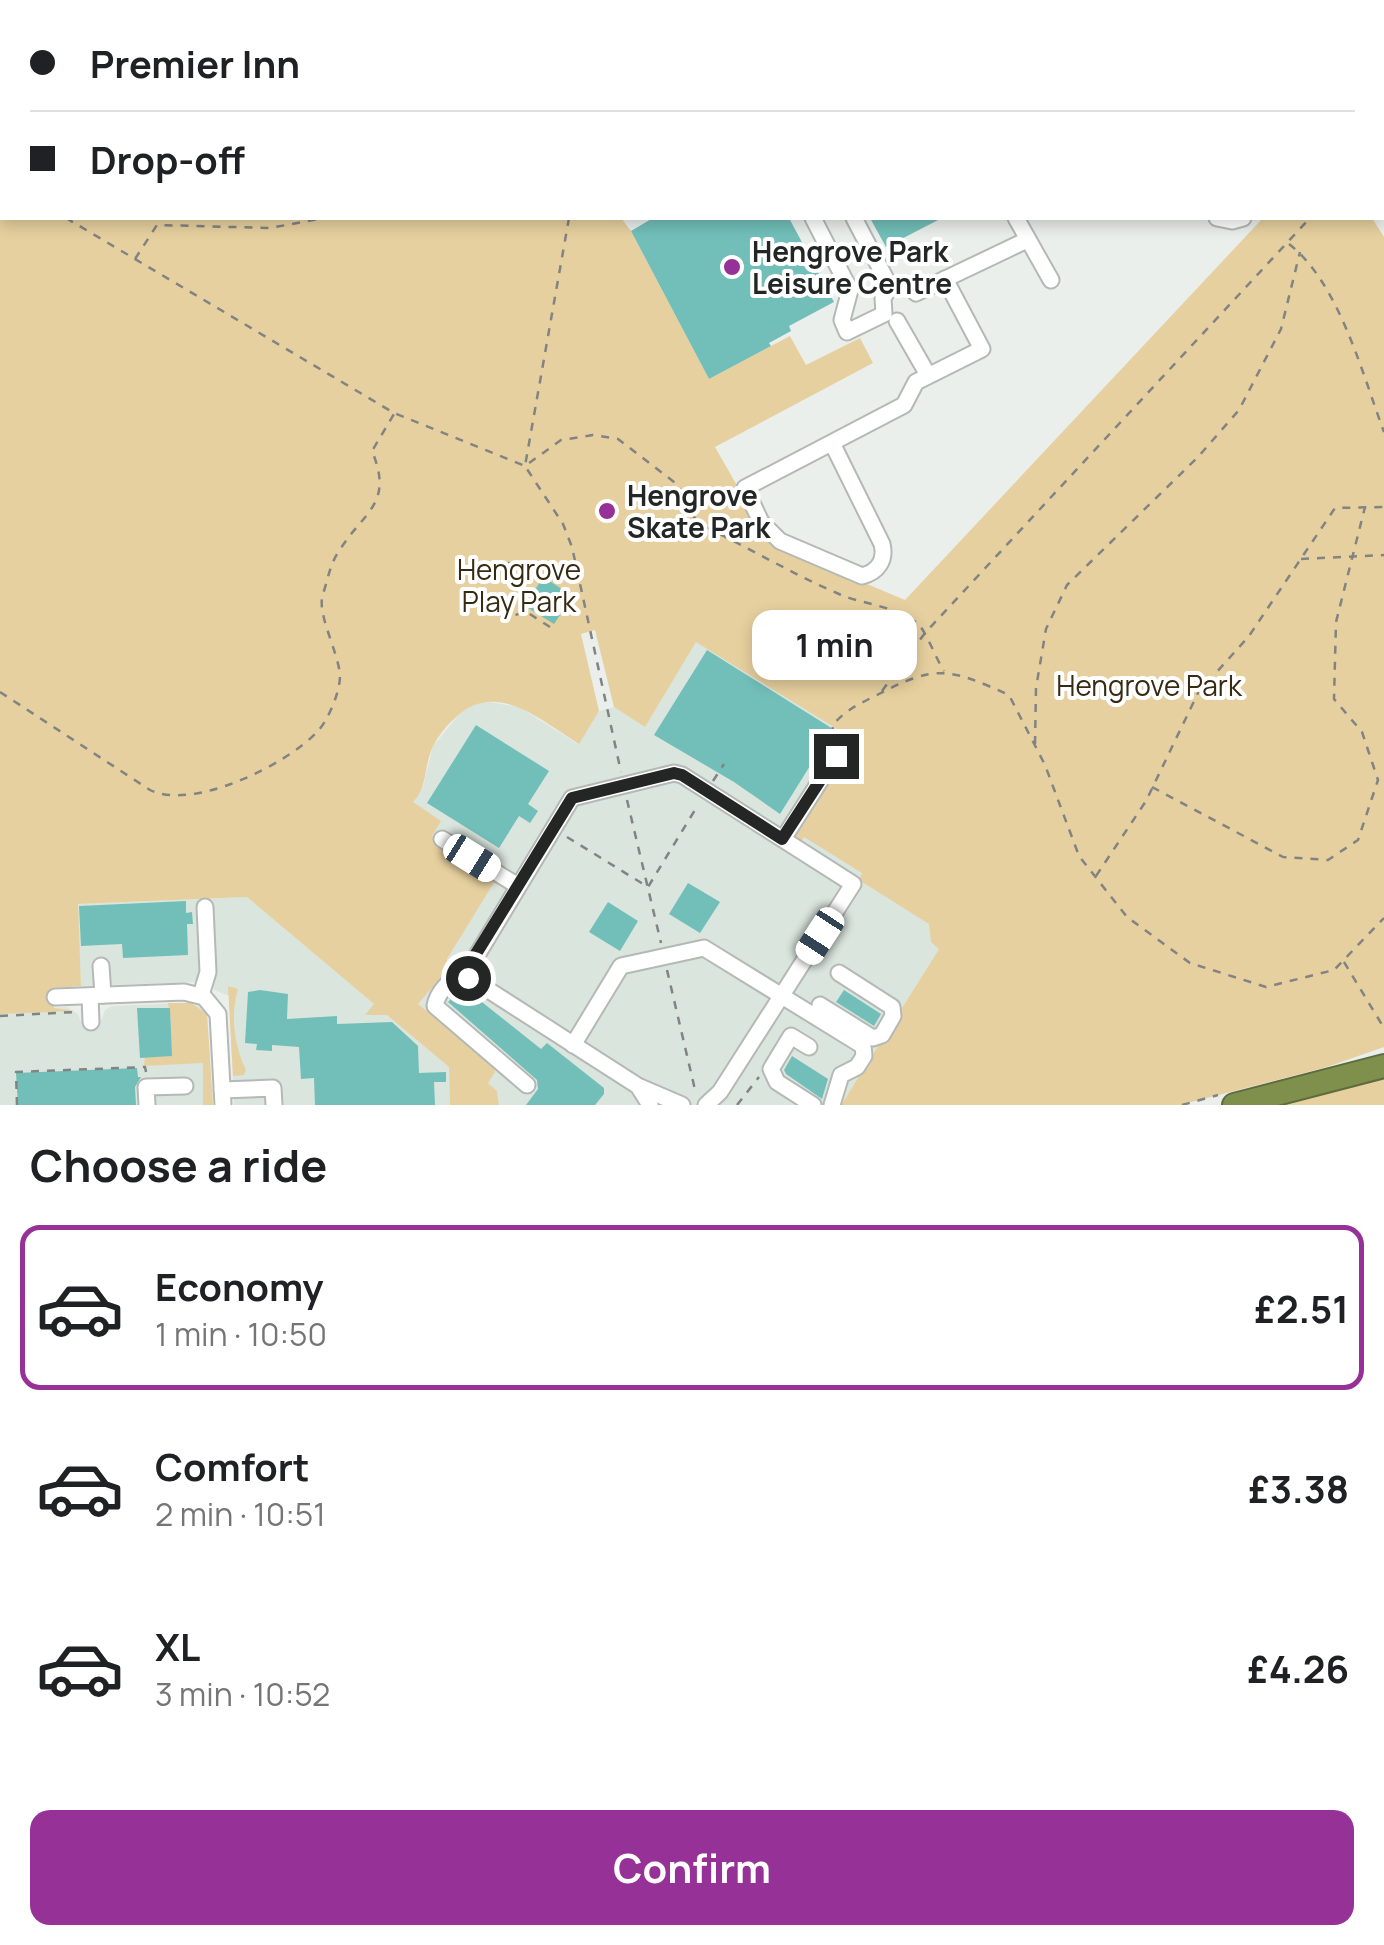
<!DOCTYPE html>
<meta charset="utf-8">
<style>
body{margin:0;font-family:Manrope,sans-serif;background:#f6f6f6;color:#202124;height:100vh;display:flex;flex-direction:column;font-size:38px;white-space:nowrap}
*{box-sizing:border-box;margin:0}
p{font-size:32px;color:#757577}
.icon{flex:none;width:55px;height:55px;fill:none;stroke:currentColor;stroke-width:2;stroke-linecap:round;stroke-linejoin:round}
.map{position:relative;height:1105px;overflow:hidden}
.details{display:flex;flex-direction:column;background:#fff;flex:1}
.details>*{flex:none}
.top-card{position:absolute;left:0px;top:0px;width:1385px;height:220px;box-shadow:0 5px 15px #0003;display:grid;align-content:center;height:220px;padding:0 30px;background:#fff}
.end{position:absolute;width:45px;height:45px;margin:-22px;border:12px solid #242625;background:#fff;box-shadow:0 0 0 5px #fff}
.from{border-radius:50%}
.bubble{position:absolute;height:70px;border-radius:20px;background:#fff;box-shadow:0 5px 15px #0003;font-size:32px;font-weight:700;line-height:70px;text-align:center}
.car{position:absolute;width:30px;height:60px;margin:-30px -15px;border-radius:12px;box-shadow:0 0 8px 2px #0007;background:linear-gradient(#fff 24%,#345 0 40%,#fff 0 76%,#345 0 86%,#fff 0)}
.top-card b{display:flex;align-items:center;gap:35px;height:95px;font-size:38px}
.top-card b+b{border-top:2px solid #e0e0e0}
.top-card i{width:25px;height:25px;background:#202124}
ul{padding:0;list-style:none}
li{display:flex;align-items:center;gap:30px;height:165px;margin:0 20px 15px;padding:0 10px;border:5px solid transparent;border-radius:20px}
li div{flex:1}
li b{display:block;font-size:38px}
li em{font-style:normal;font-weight:700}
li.on{border-color:#963197}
li>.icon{width:90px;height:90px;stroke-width:1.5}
h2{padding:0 30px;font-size:45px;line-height:120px}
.action{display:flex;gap:20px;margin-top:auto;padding:20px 30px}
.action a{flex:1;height:115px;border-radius:20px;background:#963197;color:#fff;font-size:40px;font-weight:700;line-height:115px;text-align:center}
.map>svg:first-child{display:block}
.built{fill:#dae5dd}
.green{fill:#e7d09f}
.building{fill:#72bfb9}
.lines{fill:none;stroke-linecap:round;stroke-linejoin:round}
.minor-casing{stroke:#b5b9b6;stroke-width:19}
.highway-casing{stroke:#5f6b3e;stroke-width:26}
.path{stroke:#818482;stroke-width:2.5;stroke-dasharray:8 8;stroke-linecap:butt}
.minor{stroke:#fff;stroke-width:15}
.highway{stroke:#7f904c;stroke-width:22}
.route{stroke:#242625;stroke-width:12}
.poi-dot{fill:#963197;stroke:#fff;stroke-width:4}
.labels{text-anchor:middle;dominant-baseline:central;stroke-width:8;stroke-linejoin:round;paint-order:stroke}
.poi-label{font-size:28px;font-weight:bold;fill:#242625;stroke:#fff;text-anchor:start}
.park-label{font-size:28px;fill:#362b12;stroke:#fff}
</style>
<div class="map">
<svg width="1384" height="1105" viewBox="0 0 1384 1105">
<rect width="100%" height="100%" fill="#ebefec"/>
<g class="built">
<path d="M706,625L762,657L991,866L841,1105H499L497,1091L487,1083L494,1074L485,1056L418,1004L447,970V959L497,876L432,835L413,802L423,786L433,746L462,711L483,701L519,707L578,744L599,711L614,707L645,726Z"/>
<path d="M247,897L449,1067L450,1105H234L229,996L214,990L212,980L201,975L196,982L81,986L77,904Z"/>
<path d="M184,1003L199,1006L207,1014L213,1105H0V1010L67,1007L78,1014L81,1022L101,1021L105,1010L112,1006Z"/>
</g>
<g class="green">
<path d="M0,0H524L525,2H2V218H621L631,231L709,379L790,336L806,365L860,338L873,363L715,447L763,531L777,546L905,600L1263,218H1372L1384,237V1047L1327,1067L1180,1105H841L939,949L931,942L929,924L859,880L862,873L804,837L800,843L793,833L830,778L838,780L844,770L839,764V755L826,748L837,729L696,642L645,727L614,707L595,630L581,634L599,711L579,744C540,720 495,678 454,719C444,728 436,739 431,751C424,769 427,788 413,802L441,821L432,836L498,876L447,959V970L418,1004L491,1062L495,1072L488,1083L497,1091L499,1105H450L449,1067L387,1015H365L374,1004L247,897L78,904L81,986L53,988L54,1008L75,1011L0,1014Z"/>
<path d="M228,986L238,989C230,1016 234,1045 246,1070L244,1075L233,1076Z"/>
<path d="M168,1003H191L207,1014L213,1105H203V1063L144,1066L145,1057L171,1021Z"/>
<path d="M1384,1075V1105H1268Z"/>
</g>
<g class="building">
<path d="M653,218H789L834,302L789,326L791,331L769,343L771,346L709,379L631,231Z"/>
<path d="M870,218H942L886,247Z"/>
<path d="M543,577L573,596L554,624L525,606Z"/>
<path d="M707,650L833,729L780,814L734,782L654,735Z"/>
<path d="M476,725L549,771L528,804L538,811L530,823L519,816L499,848L427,803Z"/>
<path d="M688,883L720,902L700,933L669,914Z"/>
<path d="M186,901V913L192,912L193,924H187L188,955L123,958L122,944L81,946L79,906Z"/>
<path d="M608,902L638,921L620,951L589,932Z"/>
<path d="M463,987L541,1049L547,1043L604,1088V1094L595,1105H526L538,1089L537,1080L448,1002Z"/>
<path d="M260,990L288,994L287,1019L337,1016V1024L392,1022L418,1046L419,1073L446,1072V1082H434L435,1105H315L314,1078L301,1079L299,1047L272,1045V1051L256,1050L257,1044L245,1043L248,992Z"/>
<path d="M844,990L881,1014L874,1026L836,1002Z"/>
<path d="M137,1008H170L172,1056L140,1058Z"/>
<path d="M792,1056L828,1079L822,1099L786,1074L784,1070Z"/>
<path d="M137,1068L138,1077H141L135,1087L136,1105H18L16,1073Z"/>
</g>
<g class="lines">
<defs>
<g id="minor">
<path d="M539,0L540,2"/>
<path d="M698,0L699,2"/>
<path d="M739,0L740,2"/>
<path d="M762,0L763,2"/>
<path d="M1198,0L1200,2"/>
<path d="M1261,0L1262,2"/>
<path d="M1281,0L1282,2"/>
<path d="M904,2H921"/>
<path d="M946,2L951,0"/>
<path d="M1169,2L1174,0"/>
<path d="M1382,13L1384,8"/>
<path d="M1382,48L1384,49"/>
<path d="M1382,79L1384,82"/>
<path d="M1382,110H1384"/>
<path d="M1382,127L1384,126"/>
<path d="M1382,199L1384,202"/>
<path d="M813,218L850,290L842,320L847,332L884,314L883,298L890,287L909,286L916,293L1027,240"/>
<path d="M854,218L890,287"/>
<path d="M1016,218L1051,280"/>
<path d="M1217,218L1232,221L1243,218"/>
<path d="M897,321L928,375"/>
<path d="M832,443L882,544C886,560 878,572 862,576L780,541L761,522L745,488L904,405L916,382L982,349L945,279"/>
<path d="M442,839L518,886"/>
<path d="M783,839L836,756"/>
<path d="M101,966L103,995"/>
<path d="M465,975C451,976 437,993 435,1006L527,1085"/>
<path d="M201,995L208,972L205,907"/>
<path d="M90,996L91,1022"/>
<path d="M55,997L184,992L204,997L218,1014L223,1105"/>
<path d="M820,1005L873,1038L882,1035L893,1016L892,1007L839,973"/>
<path d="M573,1045L621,966L704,948L863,1046L864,1056L857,1067L841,1075L832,1105"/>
<path d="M809,1047L791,1036L771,1069L777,1082L813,1105"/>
<path d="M640,1087L682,1105"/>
<path d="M222,1090L273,1088L274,1105"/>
<path d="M147,1105L146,1087L185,1086"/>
<path d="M650,1105L638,1086L465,975L572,798L674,773L682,775L853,884L720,1092L706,1105"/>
</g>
<path id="highway" d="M1234,1105L1384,1066"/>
</defs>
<use href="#minor" class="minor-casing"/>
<use href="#highway" class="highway-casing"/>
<g class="path">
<path d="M1055,0L1057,2"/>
<path d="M1064,2H1066"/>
<path d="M0,178L2,180"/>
<path d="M66,218L394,413L525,466L561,440L593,435L618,439L678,485L687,509L701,525C748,547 792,574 839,594C864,605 898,606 918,624C926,631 936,659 944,671"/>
<path d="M569,218L525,466L563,524L572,547L621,772"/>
<path d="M590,218H621"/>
<path d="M1289,244C1339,283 1362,373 1384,432"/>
<path d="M135,259L157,225L270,228L324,218"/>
<path d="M1301,559L1384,555"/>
<path d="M550,627L525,611L511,617L502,616L485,597C480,542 523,571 549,568C558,567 563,562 573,563"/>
<path d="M882,691L925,633L1310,218"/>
<path d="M0,692L150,790C193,811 286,765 317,732C328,721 340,692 340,676C339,653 316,613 323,594C328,579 330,564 339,551C364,511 394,504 372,451L394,414"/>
<path d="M1035,744L1036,688L1046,629L1067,585L1198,457L1239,410L1281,329L1300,252"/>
<path d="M826,749L834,732L832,726C845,710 859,704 877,695C936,664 949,668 1009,695L1045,765L1079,856L1127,917L1190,963L1266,987L1334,970L1384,918"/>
<path d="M713,781L724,764"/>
<path d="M1152,787L1283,857L1328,860L1358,840L1378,780L1362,732L1334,699L1336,622L1365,507"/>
<path d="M627,800L661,943"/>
<path d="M567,837L648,887L698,805"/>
<path d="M1096,876L1146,801L1198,693L1249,636L1335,508L1384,507"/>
<path d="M1344,962L1384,1028"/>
<path d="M667,970L696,1094"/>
<path d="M0,1016L75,1012"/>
<path d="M17,1105L16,1072L145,1067L146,1072"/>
<path d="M737,1105L759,1077"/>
<path d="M1182,1105L1218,1095"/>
</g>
<use href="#minor" class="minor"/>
<use href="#highway" class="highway"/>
</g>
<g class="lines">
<path class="route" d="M468,978L466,970L572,798L674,773L682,775L782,839L836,756"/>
</g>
<g class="poi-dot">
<circle cx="732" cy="267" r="10"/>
<circle cx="607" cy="511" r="10"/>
</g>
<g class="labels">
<g class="poi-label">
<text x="752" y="251">Hengrove Park<tspan x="752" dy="32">Leisure Centre</tspan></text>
<text x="627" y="495">Hengrove<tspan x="627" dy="32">Skate Park</tspan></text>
</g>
<g class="park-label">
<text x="519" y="569">Hengrove<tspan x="519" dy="32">Play Park</tspan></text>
<text x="1149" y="685">Hengrove Park</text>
</g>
</g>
</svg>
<i class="end from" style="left:468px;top:978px"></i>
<i class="end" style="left:836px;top:756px"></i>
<div class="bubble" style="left:752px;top:610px;width:165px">1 min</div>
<i class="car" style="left:472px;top:858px;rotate:122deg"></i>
<i class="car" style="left:820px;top:936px;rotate:213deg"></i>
<div class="top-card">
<b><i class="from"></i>Premier Inn</b>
<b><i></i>Drop-off</b>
</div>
</div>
<section class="details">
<h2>Choose a ride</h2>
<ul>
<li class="on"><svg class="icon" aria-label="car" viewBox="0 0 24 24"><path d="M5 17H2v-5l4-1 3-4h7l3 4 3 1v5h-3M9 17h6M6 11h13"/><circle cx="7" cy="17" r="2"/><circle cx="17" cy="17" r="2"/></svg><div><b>Economy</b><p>1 min · 10:50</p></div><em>£2.51</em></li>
<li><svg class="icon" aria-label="car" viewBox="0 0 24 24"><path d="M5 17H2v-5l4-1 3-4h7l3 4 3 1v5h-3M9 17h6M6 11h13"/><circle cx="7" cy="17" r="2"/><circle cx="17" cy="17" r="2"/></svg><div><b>Comfort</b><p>2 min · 10:51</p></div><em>£3.38</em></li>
<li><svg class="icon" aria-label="car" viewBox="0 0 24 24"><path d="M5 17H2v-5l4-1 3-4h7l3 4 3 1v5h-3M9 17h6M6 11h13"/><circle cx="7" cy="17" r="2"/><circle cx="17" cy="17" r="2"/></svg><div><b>XL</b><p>3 min · 10:52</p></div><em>£4.26</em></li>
</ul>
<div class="action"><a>Confirm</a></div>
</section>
